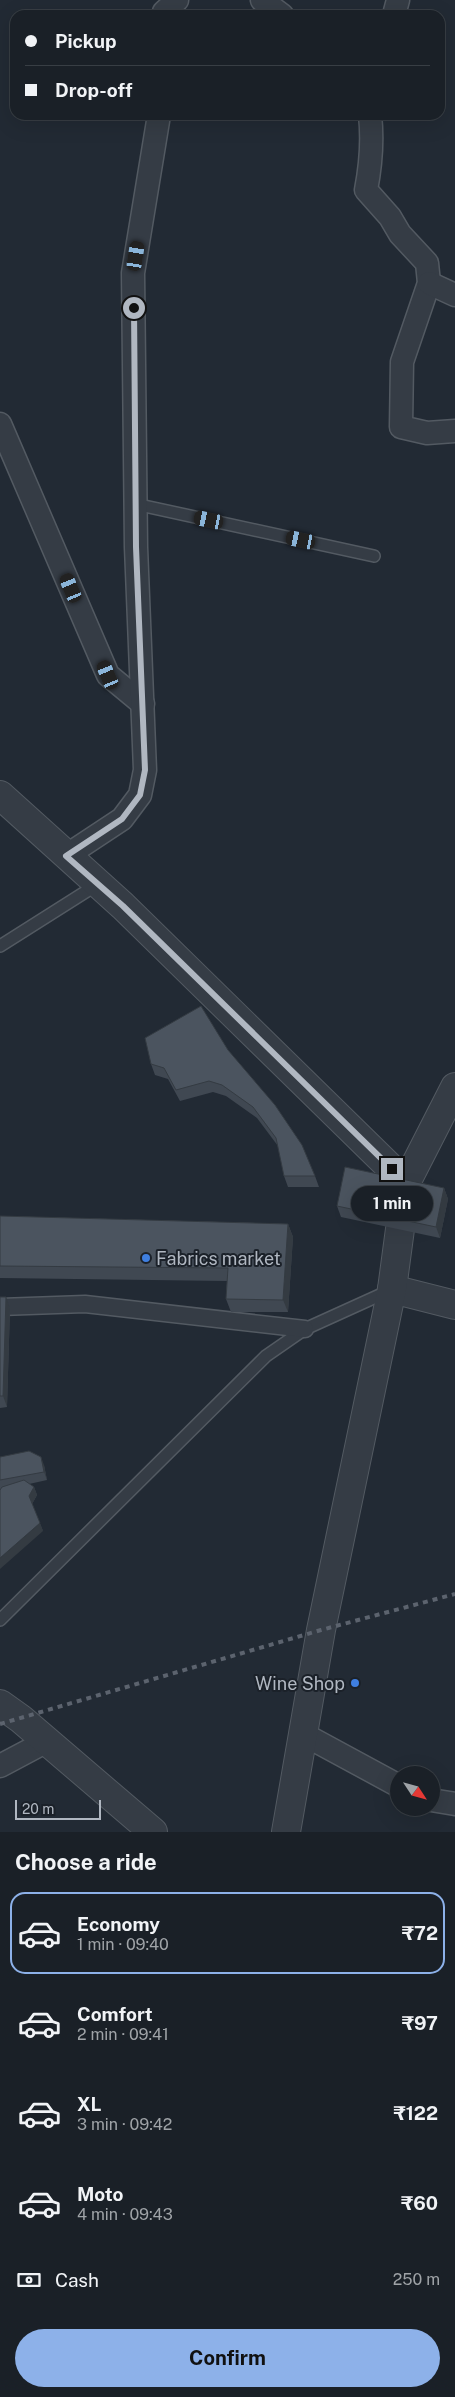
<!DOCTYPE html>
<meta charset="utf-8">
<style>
body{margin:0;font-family:"Public Sans",sans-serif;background:#272d33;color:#f1f3f6;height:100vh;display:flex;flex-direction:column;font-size:19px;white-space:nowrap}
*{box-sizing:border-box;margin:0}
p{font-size:16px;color:#9fa3a7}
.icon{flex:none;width:28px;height:28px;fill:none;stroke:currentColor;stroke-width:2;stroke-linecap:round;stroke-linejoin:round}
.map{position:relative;height:1832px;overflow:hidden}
.sheet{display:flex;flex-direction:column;background:#1a2027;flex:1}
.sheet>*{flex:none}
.top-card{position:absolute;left:10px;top:10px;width:435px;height:110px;border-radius:15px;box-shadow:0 5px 20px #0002,0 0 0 1px #383e44;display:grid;align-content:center;height:110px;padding:0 15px;background:#1a2027}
.needle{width:32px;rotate:126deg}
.fabs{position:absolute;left:390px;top:1766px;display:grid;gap:10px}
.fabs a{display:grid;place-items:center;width:50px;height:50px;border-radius:50%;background:#1a2027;box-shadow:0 5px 20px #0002,0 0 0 1px #383e44;font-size:25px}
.scale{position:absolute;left:15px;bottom:12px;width:86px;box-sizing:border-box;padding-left:5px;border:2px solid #b0b7c1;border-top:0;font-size:14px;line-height:18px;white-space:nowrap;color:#b0b7c1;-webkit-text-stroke:4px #1b2129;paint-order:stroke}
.end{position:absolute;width:22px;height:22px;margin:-11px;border:6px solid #b0b7c1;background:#111;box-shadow:0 0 0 2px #111}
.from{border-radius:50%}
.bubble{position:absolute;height:35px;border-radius:18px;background:#1a2027;box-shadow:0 5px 20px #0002,0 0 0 1px #383e44;font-size:16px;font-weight:700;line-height:35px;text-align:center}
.car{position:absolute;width:15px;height:30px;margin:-15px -8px;border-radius:6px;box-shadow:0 0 4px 1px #0007;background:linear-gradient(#222 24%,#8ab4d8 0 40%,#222 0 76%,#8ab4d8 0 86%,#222 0)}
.top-card b{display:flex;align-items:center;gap:18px;height:48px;font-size:19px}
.top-card b+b{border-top:1px solid #383e44}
.top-card i{width:12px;height:12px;background:#f1f3f6}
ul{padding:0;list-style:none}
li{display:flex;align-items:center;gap:15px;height:82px;margin:0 10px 8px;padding:0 5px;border:2px solid transparent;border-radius:15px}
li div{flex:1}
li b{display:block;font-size:19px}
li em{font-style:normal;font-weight:700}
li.active{border-color:#8db1e9}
li>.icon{width:45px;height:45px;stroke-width:1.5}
h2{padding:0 15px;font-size:22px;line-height:60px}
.pay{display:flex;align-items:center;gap:12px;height:55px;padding:0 15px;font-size:19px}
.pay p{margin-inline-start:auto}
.action{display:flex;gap:10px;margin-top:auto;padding:10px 15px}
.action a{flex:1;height:58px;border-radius:30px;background:#8db1e9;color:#111;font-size:20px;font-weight:700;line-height:58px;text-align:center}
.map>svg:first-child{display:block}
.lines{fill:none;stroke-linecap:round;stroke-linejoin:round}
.service-casing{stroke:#535a62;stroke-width:14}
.pedestrian-casing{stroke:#535a62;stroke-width:19}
.minor-casing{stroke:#535a62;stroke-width:25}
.tertiary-casing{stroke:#535a62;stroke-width:30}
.service{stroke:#353c45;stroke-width:11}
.pedestrian{stroke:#353c45;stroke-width:16}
.minor{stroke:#353c45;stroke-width:22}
.tertiary{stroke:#353c45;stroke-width:28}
.rail{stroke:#5c636e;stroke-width:4;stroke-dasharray:5 5;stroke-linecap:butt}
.wall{fill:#404852}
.shaded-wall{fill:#343b42}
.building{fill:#4b545f;stroke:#343b42}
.route{stroke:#b0b7c1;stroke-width:6}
.shop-dot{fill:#3f7fe0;stroke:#1b2129;stroke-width:2}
.labels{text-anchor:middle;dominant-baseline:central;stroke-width:4;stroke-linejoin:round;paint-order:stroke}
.poi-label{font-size:18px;fill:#b0b7c1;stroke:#1b2129;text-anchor:start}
</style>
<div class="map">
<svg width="455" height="1832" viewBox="0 0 455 1832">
<rect width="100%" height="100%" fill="#222a34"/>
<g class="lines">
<defs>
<g id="service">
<path d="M135,504L374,556"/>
<path d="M0,946L98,884"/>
<path d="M0,1620L266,1356L305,1329L391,1290"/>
</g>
<path id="pedestrian" d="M0,1307L85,1304L305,1329"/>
<g id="minor">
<path d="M262,0L282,15"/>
<path d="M164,12L177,0"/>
<path d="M394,15L398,0"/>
<path d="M370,115C373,142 371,164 366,190L390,217L400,234L427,263L429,283L402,362L401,427L427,433L455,431"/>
<path d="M429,283L455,295"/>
<path d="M0,424L108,675L143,704"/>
<path d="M66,856L122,819L140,795L145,770L136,547L133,273L159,115"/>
<path d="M303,1734L399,1786"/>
<path d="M0,1766L47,1741"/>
<path d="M431,1800L455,1804"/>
</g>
<g id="tertiary">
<path d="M0,795L123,906L406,1183"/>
<path d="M406,1190V1183L455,1087"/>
<path d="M392,1289L455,1305"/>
<path d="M0,1704L21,1719L153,1832"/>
<path d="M286,1832L321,1630L392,1289L400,1229"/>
</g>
</defs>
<use href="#service" class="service-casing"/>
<use href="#pedestrian" class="pedestrian-casing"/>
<use href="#minor" class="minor-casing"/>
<use href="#tertiary" class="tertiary-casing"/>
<use href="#service" class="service"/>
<use href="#pedestrian" class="pedestrian"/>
<use href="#minor" class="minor"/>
<use href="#tertiary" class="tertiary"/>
<path class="rail" d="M0,1724L321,1630L455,1594"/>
</g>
<g class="wall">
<path d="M228,1050L315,1176L319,1187H288L284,1176L278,1146L257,1118L226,1096L213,1092L180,1101L168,1079L155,1075L151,1064Z"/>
<path d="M444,1188L448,1199L440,1238L341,1217L337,1206Z"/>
<path d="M0,1216L288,1224L293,1237L288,1312H231L226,1299L227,1281L0,1278Z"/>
<path d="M0,1297L10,1308L7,1407L0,1408Z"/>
<path d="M0,1457L44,1465L47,1480L29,1484L34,1487L37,1495L32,1504L43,1531L1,1489H0Z"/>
</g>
<g class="shaded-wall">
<path d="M444,1188L448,1199L440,1238L436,1227Z"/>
<path d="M288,1224L293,1237L288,1312L283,1300Z"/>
<path d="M6,1297L10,1308L7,1407L3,1396Z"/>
<path d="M41,1457L44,1465L47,1480L44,1472Z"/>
<path d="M34,1487L37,1495L32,1504L29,1496Z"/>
<path d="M40,1523L43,1531L0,1569V1558Z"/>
</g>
<g class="building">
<path d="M201,1006L228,1050L275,1105L302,1145L315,1176H284L276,1138L253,1107L222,1085L209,1081L176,1090L164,1068L151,1064L145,1038Z"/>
<path d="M345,1167L444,1188L436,1227L337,1206Z"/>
<path d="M0,1216L288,1224L283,1300L226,1299L228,1268L0,1266Z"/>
<path d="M0,1297H6L3,1396H0Z"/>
<path d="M29,1451L41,1457L44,1472L0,1480V1457Z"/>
<path d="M24,1480L34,1487L29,1496L40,1523L0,1558V1490L2,1487Z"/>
</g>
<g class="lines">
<path class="route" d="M134,308L136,547L145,770L140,795L122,819L66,856L123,906L392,1169"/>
</g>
<g class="shop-dot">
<circle cx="146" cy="1258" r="5"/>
<circle cx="355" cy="1683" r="5"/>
</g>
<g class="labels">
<g class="poi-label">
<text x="156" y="1258">Fabrics market</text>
<text x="345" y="1683" text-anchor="end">Wine Shop</text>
</g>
</g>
</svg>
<div class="fabs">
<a><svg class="needle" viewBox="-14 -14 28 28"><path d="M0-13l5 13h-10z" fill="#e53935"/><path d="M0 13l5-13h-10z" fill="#9fa3a7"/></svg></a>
</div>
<div class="scale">20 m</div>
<i class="end from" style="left:134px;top:308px"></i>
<i class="end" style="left:392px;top:1169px"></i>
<div class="bubble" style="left:351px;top:1186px;width:82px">1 min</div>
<i class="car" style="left:136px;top:256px;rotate:9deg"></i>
<i class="car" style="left:209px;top:520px;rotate:282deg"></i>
<i class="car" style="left:301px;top:540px;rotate:282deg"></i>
<i class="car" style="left:71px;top:588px;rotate:337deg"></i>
<i class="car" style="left:108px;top:675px;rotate:337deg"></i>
<div class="top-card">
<b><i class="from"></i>Pickup</b>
<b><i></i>Drop-off</b>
</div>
</div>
<section class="sheet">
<h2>Choose a ride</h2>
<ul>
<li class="active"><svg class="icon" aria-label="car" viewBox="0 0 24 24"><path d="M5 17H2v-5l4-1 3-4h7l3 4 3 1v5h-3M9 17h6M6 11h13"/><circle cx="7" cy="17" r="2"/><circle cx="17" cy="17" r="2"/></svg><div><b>Economy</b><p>1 min · 09:40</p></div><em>₹72</em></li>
<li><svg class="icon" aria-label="car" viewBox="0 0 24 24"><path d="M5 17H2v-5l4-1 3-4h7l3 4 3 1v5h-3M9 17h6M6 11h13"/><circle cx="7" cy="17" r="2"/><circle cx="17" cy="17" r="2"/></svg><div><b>Comfort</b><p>2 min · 09:41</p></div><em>₹97</em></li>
<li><svg class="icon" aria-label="car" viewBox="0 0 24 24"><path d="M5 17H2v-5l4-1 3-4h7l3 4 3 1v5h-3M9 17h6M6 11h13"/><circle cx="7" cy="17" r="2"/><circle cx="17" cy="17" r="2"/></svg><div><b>XL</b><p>3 min · 09:42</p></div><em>₹122</em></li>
<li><svg class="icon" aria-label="car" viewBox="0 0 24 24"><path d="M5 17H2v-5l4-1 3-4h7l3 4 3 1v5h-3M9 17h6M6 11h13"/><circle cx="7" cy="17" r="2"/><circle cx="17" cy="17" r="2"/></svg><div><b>Moto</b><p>4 min · 09:43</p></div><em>₹60</em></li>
</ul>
<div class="pay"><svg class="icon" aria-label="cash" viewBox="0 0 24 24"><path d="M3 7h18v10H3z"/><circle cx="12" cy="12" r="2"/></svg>Cash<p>250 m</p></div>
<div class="action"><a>Confirm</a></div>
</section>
